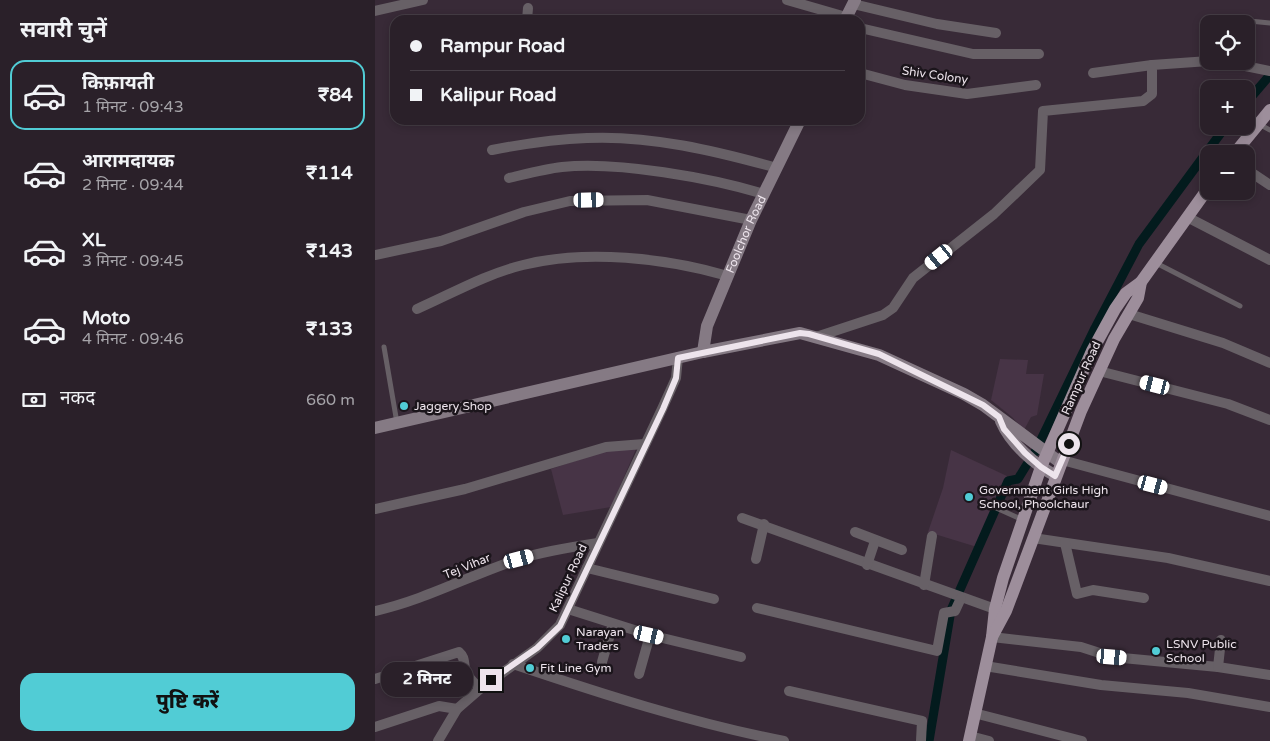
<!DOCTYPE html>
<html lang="hi">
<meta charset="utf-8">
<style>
body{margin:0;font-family:"Varela Round","Noto Sans Devanagari",sans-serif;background:#362d35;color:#f1f3f6;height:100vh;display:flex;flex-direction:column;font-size:19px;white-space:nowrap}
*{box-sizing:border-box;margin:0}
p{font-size:16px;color:#a5a3a8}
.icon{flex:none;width:28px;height:28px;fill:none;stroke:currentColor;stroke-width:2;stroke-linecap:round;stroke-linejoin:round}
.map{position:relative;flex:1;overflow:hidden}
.details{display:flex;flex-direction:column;background:#2a2029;width:375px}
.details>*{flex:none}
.banner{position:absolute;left:15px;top:15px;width:475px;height:110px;border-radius:15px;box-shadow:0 2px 8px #0003,0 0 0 1px #463e46;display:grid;align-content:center;height:110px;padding:0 20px;background:#2a2029}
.buttons{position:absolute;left:825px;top:15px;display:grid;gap:10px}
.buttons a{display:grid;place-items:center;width:55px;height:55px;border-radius:10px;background:#2a2029;box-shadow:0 2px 8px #0003,0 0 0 1px #463e46;font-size:25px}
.end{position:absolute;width:22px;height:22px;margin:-11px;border:6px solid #ede4ec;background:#111;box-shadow:0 0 0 2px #111}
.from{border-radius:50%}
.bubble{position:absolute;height:35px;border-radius:15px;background:#2a2029;box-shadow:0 2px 8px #0003,0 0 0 1px #463e46;font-size:16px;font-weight:800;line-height:35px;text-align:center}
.car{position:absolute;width:15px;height:30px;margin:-15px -8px;border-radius:6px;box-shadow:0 0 4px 1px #0007;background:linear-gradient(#fff 24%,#345 0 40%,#fff 0 76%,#345 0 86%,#fff 0)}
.banner b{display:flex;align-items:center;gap:18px;height:48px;font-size:19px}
.banner b+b{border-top:1px solid #463e46}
.banner i{width:12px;height:12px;background:#f1f3f6}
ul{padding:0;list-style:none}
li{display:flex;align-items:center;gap:15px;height:70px;margin:0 10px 8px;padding:0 10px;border:2px solid transparent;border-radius:15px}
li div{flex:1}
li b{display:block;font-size:19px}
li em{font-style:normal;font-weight:800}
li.on{border-color:#51ccd5}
li>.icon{width:45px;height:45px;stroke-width:1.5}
h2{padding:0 20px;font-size:22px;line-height:60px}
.pay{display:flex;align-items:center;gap:12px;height:55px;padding:0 20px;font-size:19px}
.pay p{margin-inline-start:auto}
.button{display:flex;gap:10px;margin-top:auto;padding:10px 20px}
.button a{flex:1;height:58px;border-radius:15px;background:#51ccd5;color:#111;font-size:20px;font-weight:800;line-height:58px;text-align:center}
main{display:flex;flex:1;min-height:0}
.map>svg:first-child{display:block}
.built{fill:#473446}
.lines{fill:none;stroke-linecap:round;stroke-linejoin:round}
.canal{stroke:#031b1d;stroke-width:9}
.lane{stroke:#676066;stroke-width:5}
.street{stroke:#676066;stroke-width:10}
.secondary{stroke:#857a84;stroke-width:12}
.primary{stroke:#9d8e9b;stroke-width:12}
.route{stroke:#ede4ec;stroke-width:6}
.poi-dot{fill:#51ccd5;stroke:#1b151b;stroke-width:2}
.labels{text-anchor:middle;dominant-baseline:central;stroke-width:5;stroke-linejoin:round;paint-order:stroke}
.street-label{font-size:12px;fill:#ede4ec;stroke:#1b151b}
.poi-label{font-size:12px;fill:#ede4ec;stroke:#1b151b;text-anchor:start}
</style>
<main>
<section class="details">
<h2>सवारी चुनें</h2>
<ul>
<li class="on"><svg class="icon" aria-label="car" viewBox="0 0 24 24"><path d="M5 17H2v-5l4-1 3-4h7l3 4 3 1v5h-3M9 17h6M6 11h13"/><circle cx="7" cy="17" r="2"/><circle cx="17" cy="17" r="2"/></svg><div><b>किफ़ायती</b><p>1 मिनट · 09:43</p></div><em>₹84</em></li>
<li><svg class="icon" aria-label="car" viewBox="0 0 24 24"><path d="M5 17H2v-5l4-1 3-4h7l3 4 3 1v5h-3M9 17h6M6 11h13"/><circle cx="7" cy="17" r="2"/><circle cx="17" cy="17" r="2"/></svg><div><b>आरामदायक</b><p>2 मिनट · 09:44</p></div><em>₹114</em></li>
<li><svg class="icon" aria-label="car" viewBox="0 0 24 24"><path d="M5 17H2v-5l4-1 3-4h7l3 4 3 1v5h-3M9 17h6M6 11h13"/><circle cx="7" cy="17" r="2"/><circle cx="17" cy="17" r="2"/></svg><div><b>XL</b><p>3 मिनट · 09:45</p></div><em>₹143</em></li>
<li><svg class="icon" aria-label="car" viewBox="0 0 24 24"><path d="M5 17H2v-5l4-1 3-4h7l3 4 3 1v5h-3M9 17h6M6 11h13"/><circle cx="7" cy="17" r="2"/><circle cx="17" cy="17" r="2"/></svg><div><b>Moto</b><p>4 मिनट · 09:46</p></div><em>₹133</em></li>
</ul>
<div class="pay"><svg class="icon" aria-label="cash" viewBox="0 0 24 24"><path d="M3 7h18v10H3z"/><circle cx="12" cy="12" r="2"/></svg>नकद<p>660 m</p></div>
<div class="button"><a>पुष्टि करें</a></div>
</section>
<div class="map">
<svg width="895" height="741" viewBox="0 0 895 741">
<rect width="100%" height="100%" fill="#382a37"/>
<g class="built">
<path d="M625,359L653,360L651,374H669L662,415L656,417L649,430L637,417L616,400Z"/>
<path d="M261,449L236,507L188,515L176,469L230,451Z"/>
<path d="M576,450L632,476L602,547L553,532L568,488Z"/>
</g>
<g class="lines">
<g class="canal">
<path d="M871,103L895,75"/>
<path d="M660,452L720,328L764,244L851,126"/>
<path d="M554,741L576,610L633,481L643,479L654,461"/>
</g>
<g class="lane">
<path d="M844,18L895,23"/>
<path d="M884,124L895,130"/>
<path d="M781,263L865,306"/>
<path d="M9,347L22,423"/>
<path d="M619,507L648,520"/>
</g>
<g class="street">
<path d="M412,0L471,17"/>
<path d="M478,4L562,24L621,33"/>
<path d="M0,11L48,0"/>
<path d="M152,20L153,8"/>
<path d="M198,20H227"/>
<path d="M485,28L598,54H664"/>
<path d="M846,61L895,71"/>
<path d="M485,73L530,85L592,94L661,85"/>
<path d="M718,73L777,65"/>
<path d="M117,150C148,144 180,139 212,138C275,135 341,151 402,168"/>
<path d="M871,169L895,185"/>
<path d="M134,178C151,174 169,169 187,167C242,161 336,178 389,194"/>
<path d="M812,217L895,260"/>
<path d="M0,255L66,241L149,212L195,201L272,200L376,220"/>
<path d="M42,309C76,294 111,274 148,265C211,249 291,258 353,276"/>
<path d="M754,314L848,343L895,363"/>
<path d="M441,337L508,315L518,308L538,278L619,214L665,170L668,111L768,101L777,94V65L834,61"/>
<path d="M724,371L853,404L895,420"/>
<path d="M687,460L895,516"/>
<path d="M0,509L90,489L231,447L269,444"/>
<path d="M367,518L620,609"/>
<path d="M480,532L527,550"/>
<path d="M658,538L793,558L895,581"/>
<path d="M690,543L702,594L718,590L769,598"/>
<path d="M381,559L389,524"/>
<path d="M492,565L500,541"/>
<path d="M212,568L339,599"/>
<path d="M549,585L557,536"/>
<path d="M382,608L562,651L569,613L580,611L586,598"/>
<path d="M193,609L275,635L366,657"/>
<path d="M0,611C50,600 95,575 144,559C170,551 196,547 223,543"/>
<path d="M617,637L706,647L737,657L843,667L895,675"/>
<path d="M227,662L238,624"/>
<path d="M138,664C227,694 317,723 409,741"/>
<path d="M610,666L726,685L813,693L895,707"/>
<path d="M843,667L846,640"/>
<path d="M264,674L275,635"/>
<path d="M0,679L84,652C91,658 88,664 91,672C94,679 100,683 105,689"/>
<path d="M414,691L547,721L546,741"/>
<path d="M599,713L707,741"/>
<path d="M0,727L64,706L82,709"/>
<path d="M595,736L614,741"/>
<path d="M63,741L82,709L105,689L162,648L185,625L287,409L301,378L303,357"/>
</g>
<g class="secondary">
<path d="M470,20L480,0"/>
<path id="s1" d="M328,352L332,326L376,220L425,120"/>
<path d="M626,421C636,444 659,464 681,476"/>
<path d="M0,428L328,352L425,333L504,355L589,394L608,405L686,463"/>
</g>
<g class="primary">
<path d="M859,154L895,110"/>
<path d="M617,637L620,609L628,578L666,467L717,351L740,309L751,293L766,282"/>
<path d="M594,741L617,637L631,611L706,411L739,339L763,298L766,282L834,187"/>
</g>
</g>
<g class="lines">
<path class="route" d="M116,680L162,648L185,626L288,409L301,378L303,358L425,333L434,334L504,354L608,405L624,417L629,429L650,453L666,467L680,476L694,444"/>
</g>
<g class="poi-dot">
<circle cx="29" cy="406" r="5"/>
<circle cx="594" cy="497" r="5"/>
<circle cx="191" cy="639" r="5"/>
<circle cx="781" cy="651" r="5"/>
<circle cx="155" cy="668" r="5"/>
</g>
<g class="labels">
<g class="street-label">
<text transform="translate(560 75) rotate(8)">Shiv Colony</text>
<text stroke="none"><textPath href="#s1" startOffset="126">Foolchor Road</textPath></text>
<text transform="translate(706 378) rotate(-66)">Rampur Road</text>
<text transform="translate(92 566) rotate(-22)">Tej Vihar</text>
<text transform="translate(193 578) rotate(-65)">Kalipur Road</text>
</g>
<g class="poi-label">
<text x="39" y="406">Jaggery Shop</text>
<text x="604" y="490">Government Girls High<tspan x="604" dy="14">School, Phoolchaur</tspan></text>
<text x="201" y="632">Narayan<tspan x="201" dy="14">Traders</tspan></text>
<text x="791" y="644">LSNV Public<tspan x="791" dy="14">School</tspan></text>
<text x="165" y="668">Fit Line Gym</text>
</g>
</g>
</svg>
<div class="buttons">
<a><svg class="icon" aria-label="locate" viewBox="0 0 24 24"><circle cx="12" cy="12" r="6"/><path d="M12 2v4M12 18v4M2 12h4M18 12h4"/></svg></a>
<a>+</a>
<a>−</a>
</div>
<i class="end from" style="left:694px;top:444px"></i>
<i class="end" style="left:116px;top:680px"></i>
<div class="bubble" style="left:6px;top:662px;width:92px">2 मिनट</div>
<i class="car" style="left:214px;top:200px;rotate:89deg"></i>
<i class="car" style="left:564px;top:257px;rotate:231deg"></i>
<i class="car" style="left:780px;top:385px;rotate:284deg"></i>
<i class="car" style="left:778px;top:485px;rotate:105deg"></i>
<i class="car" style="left:144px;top:559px;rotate:75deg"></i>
<i class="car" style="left:274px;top:635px;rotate:103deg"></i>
<i class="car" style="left:737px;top:657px;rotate:95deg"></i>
<div class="banner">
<b><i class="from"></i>Rampur Road</b>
<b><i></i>Kalipur Road</b>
</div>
</div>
</main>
